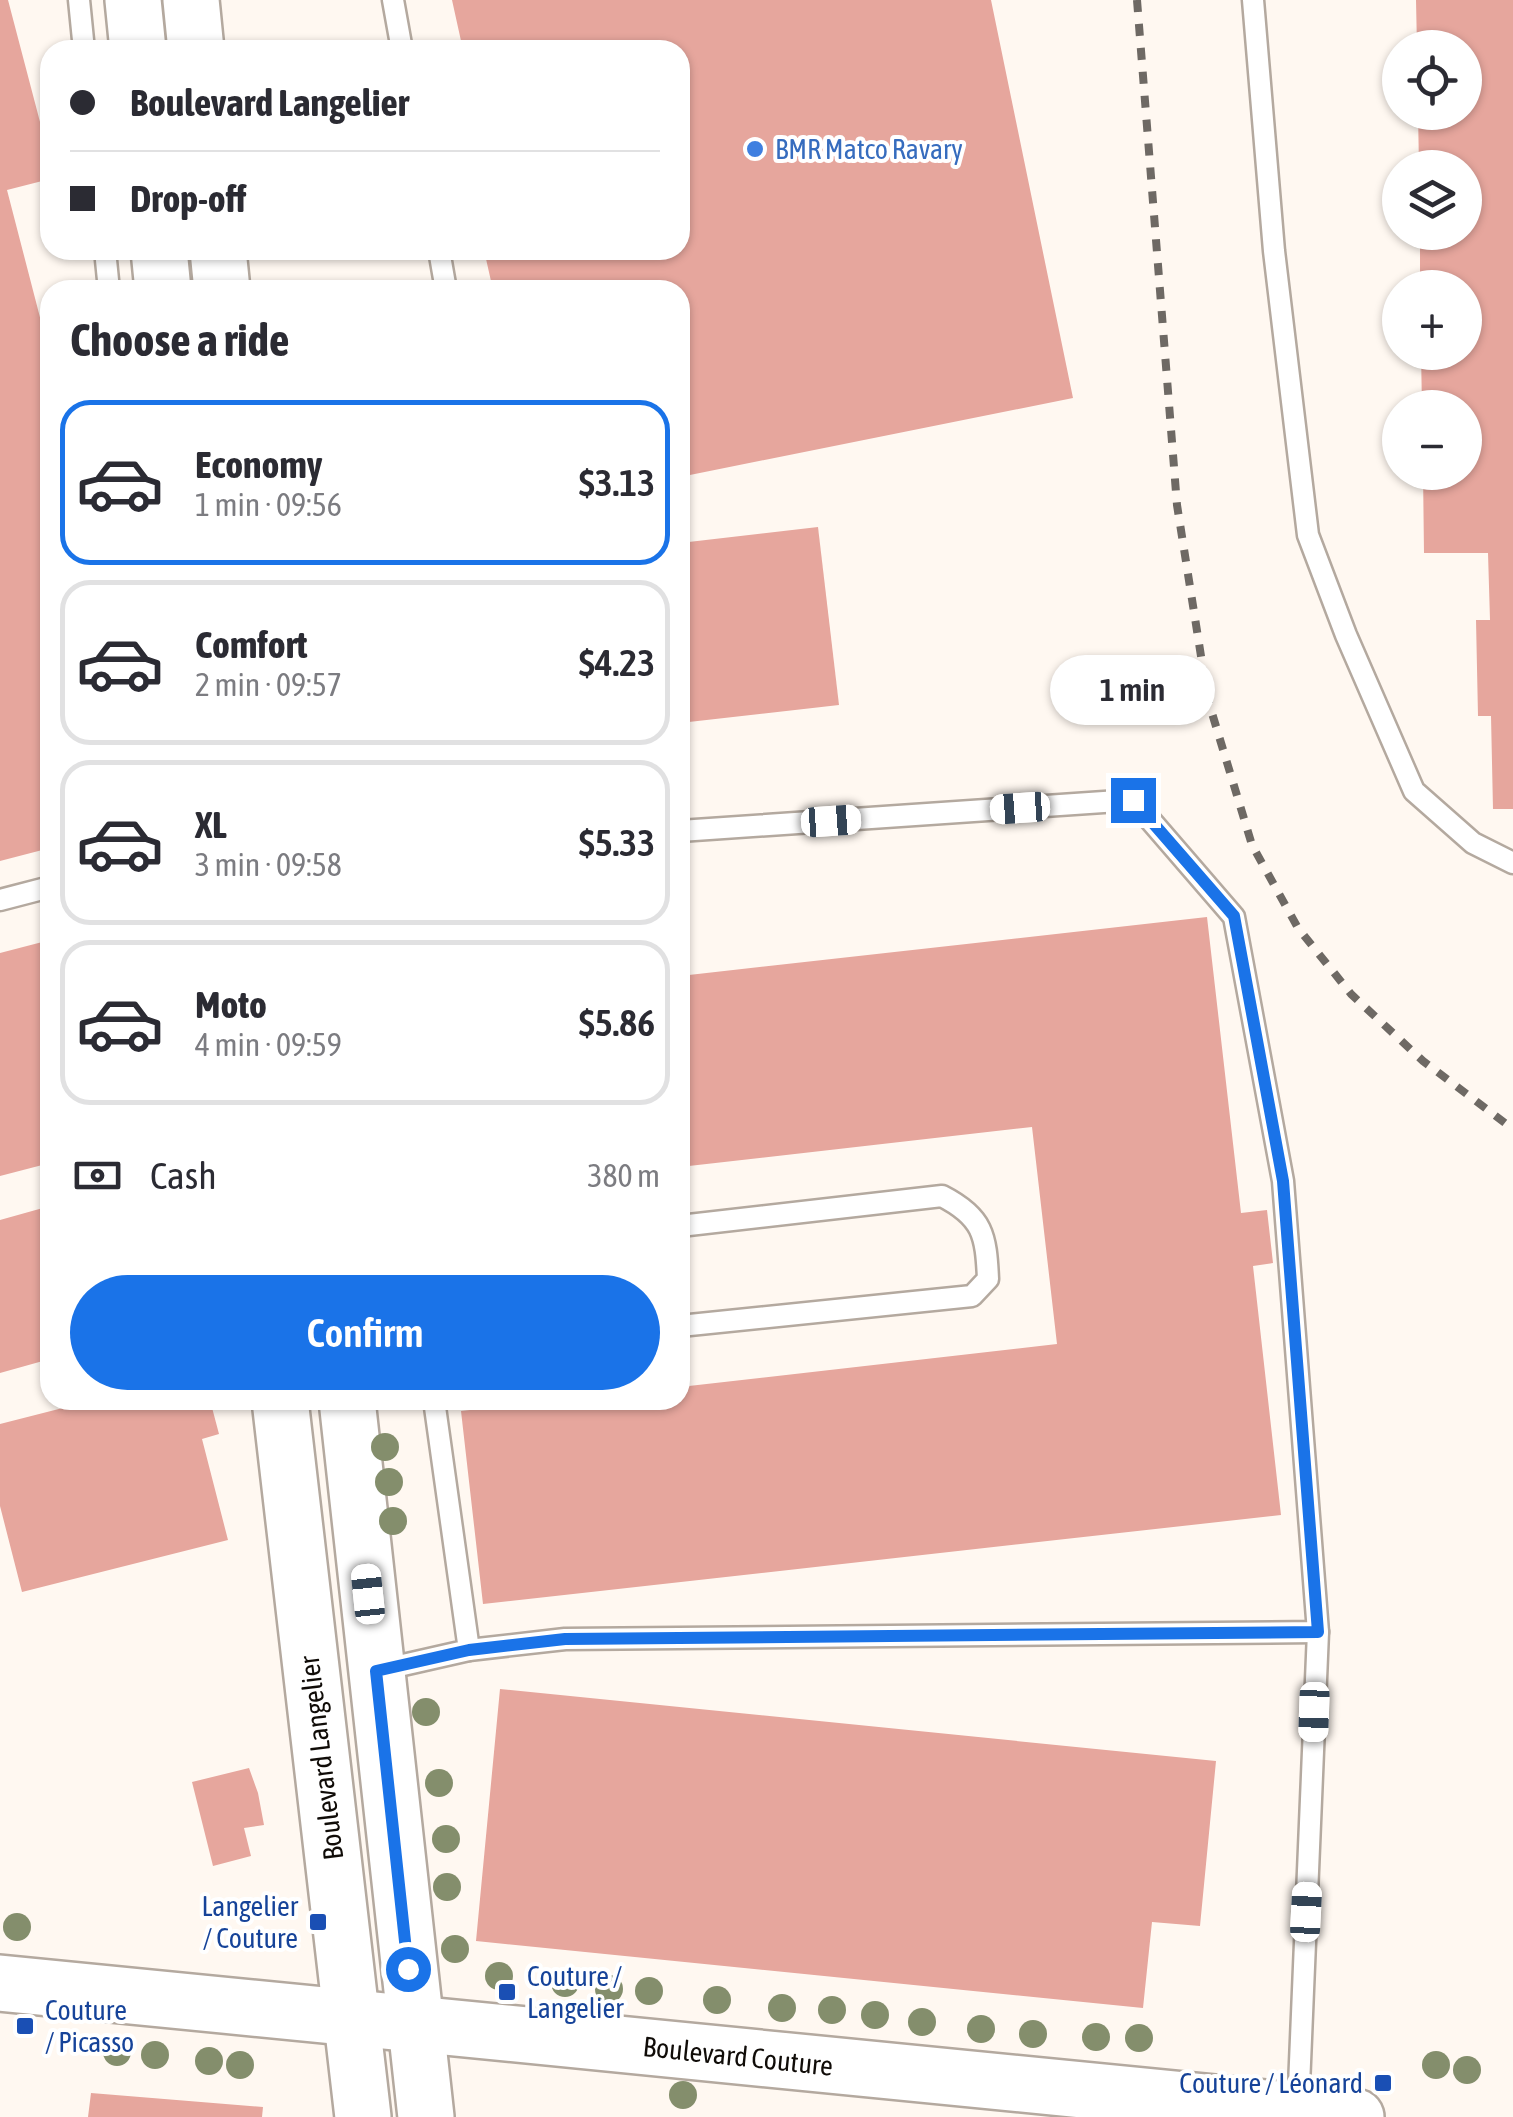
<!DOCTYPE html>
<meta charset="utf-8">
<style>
body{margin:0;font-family:"Asap Condensed",sans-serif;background:#f2f2f3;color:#2b2b33;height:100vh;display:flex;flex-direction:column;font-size:38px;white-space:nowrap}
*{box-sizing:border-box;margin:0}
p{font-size:32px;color:#7c7c81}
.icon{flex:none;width:55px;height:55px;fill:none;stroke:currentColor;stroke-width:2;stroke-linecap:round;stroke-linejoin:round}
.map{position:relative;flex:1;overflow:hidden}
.sheet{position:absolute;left:40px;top:280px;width:650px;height:1130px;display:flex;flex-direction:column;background:#fff;border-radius:30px;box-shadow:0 2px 8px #0004}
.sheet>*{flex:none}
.hud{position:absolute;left:40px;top:40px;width:650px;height:220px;border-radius:30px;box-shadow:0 2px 8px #0004;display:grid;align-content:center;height:220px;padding:0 30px;background:#fff}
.buttons{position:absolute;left:1382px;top:30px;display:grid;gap:20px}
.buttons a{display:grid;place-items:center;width:100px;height:100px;border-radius:50%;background:#fff;box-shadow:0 2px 8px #0004;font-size:50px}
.end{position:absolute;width:45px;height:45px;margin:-22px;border:12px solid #1a73e8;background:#fff;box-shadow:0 0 0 5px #fff}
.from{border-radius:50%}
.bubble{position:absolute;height:70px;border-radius:35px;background:#fff;box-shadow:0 2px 8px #0004;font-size:32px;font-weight:600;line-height:70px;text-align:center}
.car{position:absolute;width:30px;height:60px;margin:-30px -15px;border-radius:12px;box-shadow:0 0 8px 2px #0007;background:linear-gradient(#fff 24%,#345 0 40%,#fff 0 76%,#345 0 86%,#fff 0)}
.hud b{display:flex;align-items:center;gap:35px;height:95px;font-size:38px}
.hud b+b{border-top:2px solid #e1e1e2}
.hud i{width:25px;height:25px;background:#2b2b33}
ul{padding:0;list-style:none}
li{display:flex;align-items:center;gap:30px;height:165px;margin:0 20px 15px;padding:0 10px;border:5px solid #e1e1e2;border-radius:30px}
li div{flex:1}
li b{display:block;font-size:38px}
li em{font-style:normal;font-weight:600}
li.current{border-color:#1a73e8}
li>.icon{width:90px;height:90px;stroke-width:1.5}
h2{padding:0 30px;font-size:45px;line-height:120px}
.pay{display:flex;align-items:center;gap:25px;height:110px;padding:0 30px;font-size:38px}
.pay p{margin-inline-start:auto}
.action{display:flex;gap:20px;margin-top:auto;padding:20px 30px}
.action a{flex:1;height:115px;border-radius:60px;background:#1a73e8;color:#fff;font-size:40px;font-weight:600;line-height:115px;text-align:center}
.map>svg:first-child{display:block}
.building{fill:#e6a69d}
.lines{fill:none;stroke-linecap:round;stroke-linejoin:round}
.lane-casing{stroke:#b4a99f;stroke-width:25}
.secondary-casing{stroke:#b4a99f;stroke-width:60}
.lane{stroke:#fff;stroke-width:20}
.secondary{stroke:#fff;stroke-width:55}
.rail{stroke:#6e6964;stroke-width:8;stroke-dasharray:12 12;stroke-linecap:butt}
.tree{fill:#848e6c}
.route{stroke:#1a73e8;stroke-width:12}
.shop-dot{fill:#3f7fe0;stroke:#fff;stroke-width:4}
.transit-dot{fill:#1a4fb4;stroke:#fff;stroke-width:4}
.labels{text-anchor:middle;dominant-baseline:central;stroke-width:8;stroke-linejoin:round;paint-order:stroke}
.shop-label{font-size:28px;fill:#366cbe;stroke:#fff;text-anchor:start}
.street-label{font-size:28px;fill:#100c08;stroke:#fff}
.transit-label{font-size:28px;fill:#164399;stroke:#fff;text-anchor:end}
</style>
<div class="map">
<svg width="1513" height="2117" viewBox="0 0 1513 2117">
<rect width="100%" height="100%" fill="#fff8f1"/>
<g class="building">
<path d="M0,0H8L50,160V179L7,190L50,356V848L0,861Z"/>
<path d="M452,0H991L1073,398L680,477V290H493L484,250H680V50H463Z"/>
<path d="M1416,0H1513V809H1493L1491,716H1478L1476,620H1490L1488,553H1424L1423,472H1465V408H1422L1421,352H1465V288H1420V232H1465V168H1419L1418,112H1465V48H1417Z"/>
<path d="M818,527L839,705L680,723V543Z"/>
<path d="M1207,917L1241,1213L1267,1210L1273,1263L1253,1266L1281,1515L483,1604L461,1411L561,1400H680V1387L1057,1344L1032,1127L680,1167V976Z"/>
<path d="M50,940V1163L0,1176V953Z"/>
<path d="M50,1206V1359L0,1373V1220Z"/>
<path d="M94,1400H210L219,1434L202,1439L228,1540L22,1592L0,1506V1424Z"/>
<path d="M500,1689L1216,1761L1200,1926L1152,1922L1143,2008L476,1941Z"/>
<path d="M249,1768L258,1793L264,1825L244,1828L251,1856L213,1866L192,1782Z"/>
<path d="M91,2093L263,2107L262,2117H88Z"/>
</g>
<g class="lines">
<defs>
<g id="lane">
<path d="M79,0L84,50"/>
<path d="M393,0L402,50"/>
<path d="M1253,0L1274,251L1308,535L1346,635L1414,791L1473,843L1513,863"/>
<path d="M105,250L109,290"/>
<path d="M439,250L446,290"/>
<path d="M0,900L50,887"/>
<path d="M680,1226L942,1196C983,1217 986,1235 988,1279L972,1296L680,1326"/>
<path d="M469,1650L565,1639L1318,1632L1283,1181L1234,917L1133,800L680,831"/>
<path d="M381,1670L469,1650L434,1400"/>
<path d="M1298,2110L1318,1632"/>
</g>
<g id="secondary">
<path d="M133,0L138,50"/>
<path d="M191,0L196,50"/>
<path d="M159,250L163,290"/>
<path d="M218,250L222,290"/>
<path d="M280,1400L363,2117"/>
<path d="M347,1400L426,2117"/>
<path d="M0,1983L1356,2117"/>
</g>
</defs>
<use href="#lane" class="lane-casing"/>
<use href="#secondary" class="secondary-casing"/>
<use href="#lane" class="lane"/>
<use href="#secondary" class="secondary"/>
<path class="rail" d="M1137,0L1177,505L1208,700L1252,845L1298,928L1351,994L1423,1061L1513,1129"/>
</g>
<g class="tree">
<circle cx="385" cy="1447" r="14"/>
<circle cx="389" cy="1482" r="14"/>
<circle cx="393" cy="1521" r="14"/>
<circle cx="426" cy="1712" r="14"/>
<circle cx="439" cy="1783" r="14"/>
<circle cx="446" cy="1839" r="14"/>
<circle cx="447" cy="1887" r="14"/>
<circle cx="17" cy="1927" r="14"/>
<circle cx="455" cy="1949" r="14"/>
<circle cx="499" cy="1976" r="14"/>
<circle cx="565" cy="1983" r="14"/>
<circle cx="609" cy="1989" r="14"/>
<circle cx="649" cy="1991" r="14"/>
<circle cx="717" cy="2000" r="14"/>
<circle cx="782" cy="2008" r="14"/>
<circle cx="832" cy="2010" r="14"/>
<circle cx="875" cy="2015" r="14"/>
<circle cx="922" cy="2022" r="14"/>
<circle cx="981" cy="2029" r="14"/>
<circle cx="1033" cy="2034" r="14"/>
<circle cx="1096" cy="2037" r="14"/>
<circle cx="1139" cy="2038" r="14"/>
<circle cx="117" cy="2052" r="14"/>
<circle cx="155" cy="2055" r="14"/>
<circle cx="209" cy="2061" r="14"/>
<circle cx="240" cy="2065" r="14"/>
<circle cx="1436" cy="2065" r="14"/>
<circle cx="1467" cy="2070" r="14"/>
<circle cx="683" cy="2095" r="14"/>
</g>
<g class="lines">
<path class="route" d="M408,1969L376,1671L469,1650L565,1639L1318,1632L1283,1181L1234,916L1133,800"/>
</g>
<circle class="shop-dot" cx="755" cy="149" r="10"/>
<g class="transit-dot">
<rect x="308" y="1912" width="20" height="20" rx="5"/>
<rect x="497" y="1982" width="20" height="20" rx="5"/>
<rect x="15" y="2016" width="20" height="20" rx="5"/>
<rect x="1373" y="2073" width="20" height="20" rx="5"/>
</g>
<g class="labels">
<g class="shop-label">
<text x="775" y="149">BMR Matco Ravary</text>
</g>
<g class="street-label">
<text transform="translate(321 1758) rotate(-97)">Boulevard Langelier</text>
<text transform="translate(738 2056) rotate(6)">Boulevard Couture</text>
</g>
<g class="transit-label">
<text x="298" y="1906">Langelier<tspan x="298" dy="32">/ Couture</tspan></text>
<text x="527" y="1976" text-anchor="start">Couture /<tspan x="527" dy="32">Langelier</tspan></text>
<text x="45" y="2010" text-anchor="start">Couture<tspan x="45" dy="32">/ Picasso</tspan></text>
<text x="1363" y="2083">Couture / Léonard</text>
</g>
</g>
</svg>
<div class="buttons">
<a><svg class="icon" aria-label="locate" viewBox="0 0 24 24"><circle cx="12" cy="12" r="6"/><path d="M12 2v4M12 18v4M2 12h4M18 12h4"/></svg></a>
<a><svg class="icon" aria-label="layers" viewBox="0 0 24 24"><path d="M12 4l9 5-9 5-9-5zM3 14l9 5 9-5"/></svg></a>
<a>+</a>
<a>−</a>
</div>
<i class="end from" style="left:408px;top:1969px"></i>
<i class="end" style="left:1133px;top:800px"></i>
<div class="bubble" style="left:1050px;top:655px;width:165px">1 min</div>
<i class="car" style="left:1020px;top:808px;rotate:266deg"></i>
<i class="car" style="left:831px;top:821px;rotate:86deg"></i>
<i class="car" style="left:368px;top:1594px;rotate:354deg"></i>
<i class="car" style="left:1314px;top:1712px;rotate:182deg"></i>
<i class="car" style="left:1306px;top:1912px;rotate:3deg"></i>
<div class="hud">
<b><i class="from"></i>Boulevard Langelier</b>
<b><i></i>Drop-off</b>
</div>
<section class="sheet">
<h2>Choose a ride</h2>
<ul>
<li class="current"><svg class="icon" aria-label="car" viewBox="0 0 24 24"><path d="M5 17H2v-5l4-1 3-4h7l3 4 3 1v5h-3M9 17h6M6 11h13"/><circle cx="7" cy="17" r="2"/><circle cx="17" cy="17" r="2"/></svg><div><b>Economy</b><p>1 min · 09:56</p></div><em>$3.13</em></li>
<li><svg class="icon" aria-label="car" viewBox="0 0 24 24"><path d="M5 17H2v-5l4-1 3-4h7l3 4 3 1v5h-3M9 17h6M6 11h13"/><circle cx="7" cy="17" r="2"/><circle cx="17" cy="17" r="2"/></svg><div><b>Comfort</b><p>2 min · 09:57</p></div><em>$4.23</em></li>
<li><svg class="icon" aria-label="car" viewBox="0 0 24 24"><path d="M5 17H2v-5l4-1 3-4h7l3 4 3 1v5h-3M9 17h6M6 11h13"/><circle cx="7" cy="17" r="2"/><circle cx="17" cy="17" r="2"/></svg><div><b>XL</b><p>3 min · 09:58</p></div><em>$5.33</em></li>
<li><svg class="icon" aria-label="car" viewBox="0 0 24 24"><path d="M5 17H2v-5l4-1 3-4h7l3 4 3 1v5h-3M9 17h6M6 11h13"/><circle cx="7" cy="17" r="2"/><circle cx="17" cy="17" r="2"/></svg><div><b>Moto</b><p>4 min · 09:59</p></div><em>$5.86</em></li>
</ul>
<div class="pay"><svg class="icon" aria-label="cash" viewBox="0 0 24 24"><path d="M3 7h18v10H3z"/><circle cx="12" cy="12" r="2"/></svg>Cash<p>380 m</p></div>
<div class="action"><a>Confirm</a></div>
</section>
</div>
